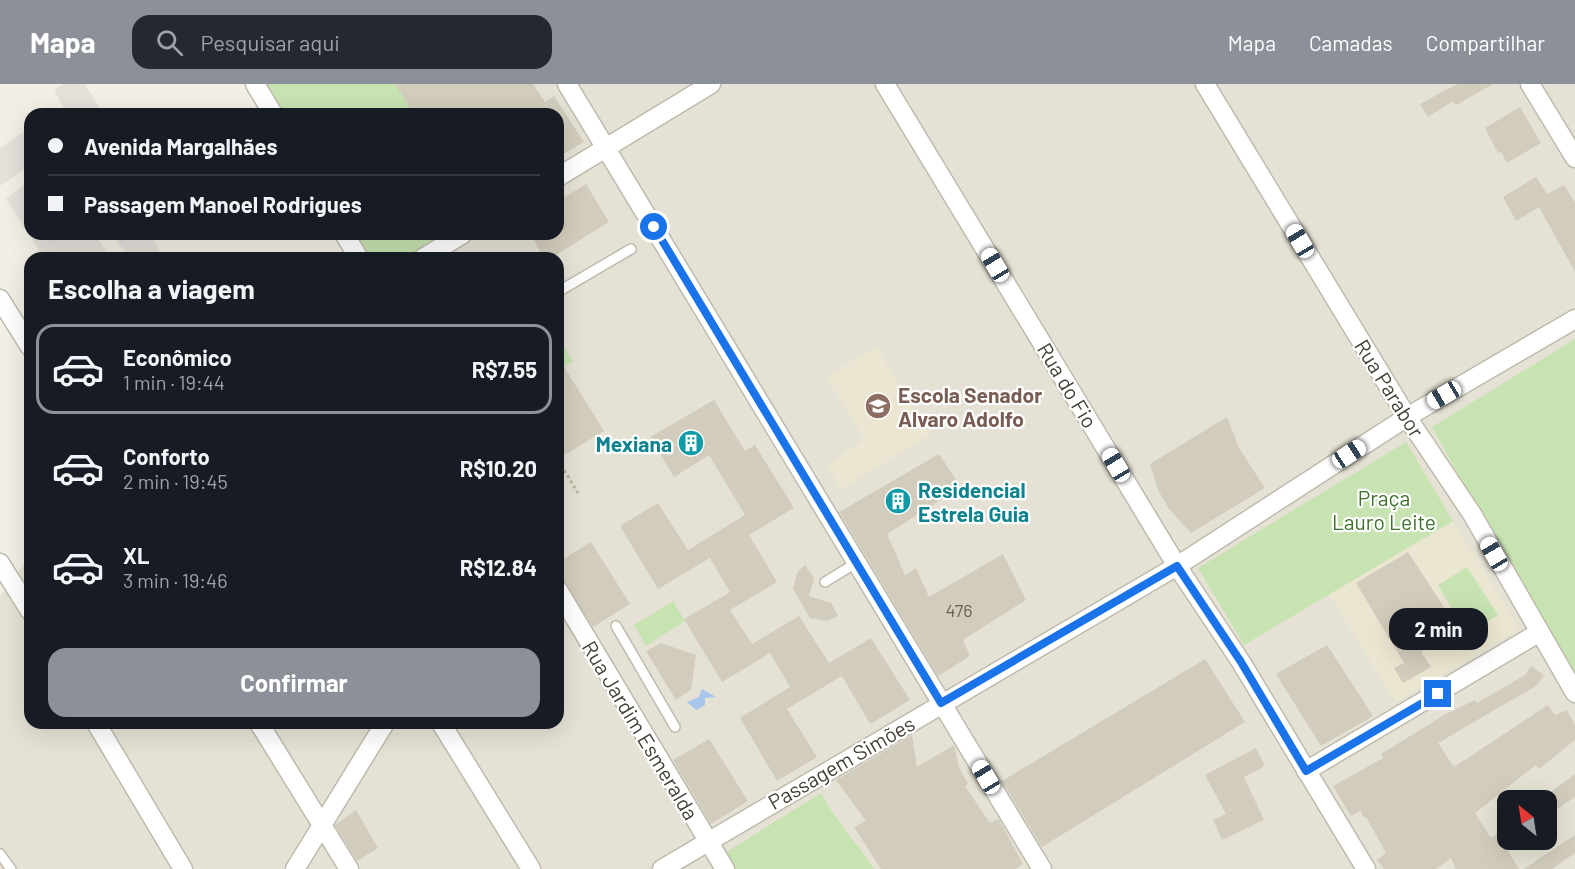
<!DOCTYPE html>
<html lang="pt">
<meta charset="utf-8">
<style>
body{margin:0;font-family:Barlow,sans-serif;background:#242831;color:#f1f3f6;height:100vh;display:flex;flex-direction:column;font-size:22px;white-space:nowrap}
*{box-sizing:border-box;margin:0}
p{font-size:20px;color:#9ea1a6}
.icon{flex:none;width:33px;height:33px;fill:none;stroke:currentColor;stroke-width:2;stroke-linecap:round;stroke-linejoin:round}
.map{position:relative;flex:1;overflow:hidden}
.details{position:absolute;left:24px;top:168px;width:540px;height:477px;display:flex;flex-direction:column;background:#171b24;border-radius:18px;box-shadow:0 6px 24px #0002}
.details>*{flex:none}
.top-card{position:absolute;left:24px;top:24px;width:540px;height:132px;border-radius:18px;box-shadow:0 6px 24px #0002;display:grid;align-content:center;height:132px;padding:0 24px;background:#171b24}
.needle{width:39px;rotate:330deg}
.buttons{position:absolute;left:1497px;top:706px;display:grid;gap:12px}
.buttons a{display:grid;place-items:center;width:60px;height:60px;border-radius:12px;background:#171b24;box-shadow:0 6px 24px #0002;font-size:30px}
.end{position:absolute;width:27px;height:27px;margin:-14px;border:8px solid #1a73e8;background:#fff;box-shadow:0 0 0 3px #fff}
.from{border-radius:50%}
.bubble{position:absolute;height:42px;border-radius:18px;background:#171b24;box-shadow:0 6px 24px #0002;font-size:20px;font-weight:700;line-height:42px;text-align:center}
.car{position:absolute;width:18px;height:36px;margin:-18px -9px;border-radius:8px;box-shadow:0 0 4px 2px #0007;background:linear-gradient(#fff 24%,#345 0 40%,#fff 0 76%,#345 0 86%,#fff 0)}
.top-card b{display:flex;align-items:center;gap:21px;height:57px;font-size:22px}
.top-card b+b{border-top:2px solid #363941}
.top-card i{width:15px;height:15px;background:#f1f3f6}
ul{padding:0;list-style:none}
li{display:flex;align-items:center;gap:18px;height:90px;margin:0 12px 9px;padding:0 12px;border:3px solid transparent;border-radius:18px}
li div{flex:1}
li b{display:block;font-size:22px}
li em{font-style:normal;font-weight:700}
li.selected{border-color:#8c9099}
li>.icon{width:54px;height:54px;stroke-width:1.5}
h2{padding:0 24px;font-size:27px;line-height:72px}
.cta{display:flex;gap:12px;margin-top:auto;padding:12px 24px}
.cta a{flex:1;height:69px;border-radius:18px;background:#8c9099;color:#fff;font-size:24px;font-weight:700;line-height:69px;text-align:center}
header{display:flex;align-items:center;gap:36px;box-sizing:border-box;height:84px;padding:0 30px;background:#8c9099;color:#fff}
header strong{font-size:28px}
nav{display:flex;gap:33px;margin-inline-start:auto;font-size:21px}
.search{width:420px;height:54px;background:#242831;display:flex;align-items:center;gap:15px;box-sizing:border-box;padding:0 21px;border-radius:18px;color:#9ea1a6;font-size:22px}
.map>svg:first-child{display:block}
.residential{fill:#e5e2d5;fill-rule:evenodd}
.industrial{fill:#e4e1db}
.education{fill:#eae6d1}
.green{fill:#c7e3b1}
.water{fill:#a6c7eb}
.building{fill:#d2ccbc}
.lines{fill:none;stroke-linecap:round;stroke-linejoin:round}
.service-casing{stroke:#bfbbac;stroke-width:12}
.minor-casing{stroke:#bfbbac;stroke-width:21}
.path{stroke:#bdb59c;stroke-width:3;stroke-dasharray:3 3;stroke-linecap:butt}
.service{stroke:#fff;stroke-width:9}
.minor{stroke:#fff;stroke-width:18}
.route{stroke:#1a73e8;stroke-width:8}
.labels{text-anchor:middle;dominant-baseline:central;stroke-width:4.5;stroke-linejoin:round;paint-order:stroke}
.number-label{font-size:18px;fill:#686358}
.street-label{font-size:21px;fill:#444036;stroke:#fff}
.education-label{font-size:21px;font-weight:bold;fill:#785e54;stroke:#fff;text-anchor:start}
.culture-label{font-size:21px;font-weight:bold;fill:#0d838f;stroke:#fff;text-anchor:end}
.park-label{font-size:21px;fill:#3f712d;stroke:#fff}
</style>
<header>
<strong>Mapa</strong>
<div class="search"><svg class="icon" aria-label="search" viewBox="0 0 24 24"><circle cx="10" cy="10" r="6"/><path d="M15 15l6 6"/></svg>Pesquisar aqui</div>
<nav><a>Mapa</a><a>Camadas</a><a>Compartilhar</a></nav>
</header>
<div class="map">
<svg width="1575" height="785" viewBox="0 0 1575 785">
<rect width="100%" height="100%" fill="#f2f0e6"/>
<path class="residential" d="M255,0H1575V785H0V512L30,472V639H558V174H359L344,150H558V30H273ZM1508,717H1546V756H1508Z"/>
<g class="industrial">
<path d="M63,0H85L102,28L97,30H67L54,6Z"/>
<path d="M27,45L30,49V81L0,102V64Z"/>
<path d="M30,96V150H94L111,174H44L6,115Z"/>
<path d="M112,150H150L160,167L150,174H129Z"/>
</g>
<g class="education">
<path d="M876,262L930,351L840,406L828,381L864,355L826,293Z"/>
<path d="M1453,437L1520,545L1395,618L1329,510Z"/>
</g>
<g class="green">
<path d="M267,0H396L414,30H284Z"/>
<path d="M355,150H447L408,174H369Z"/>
<path d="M558,253L573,277L558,287Z"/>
<path d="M1575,255V593L1488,445L1432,343Z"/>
<path d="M1406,358L1453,437L1244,561L1198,484Z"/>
<path d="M1467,483L1498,531L1467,550L1438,501Z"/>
<path d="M673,517L685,537L646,562L634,541Z"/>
<path d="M821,709C835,737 857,758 874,785H729L720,772Z"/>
</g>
<path class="water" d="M702,605L716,613L705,614V621L696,626L687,618L699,613Z"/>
<g class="building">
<path d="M395,0H533L545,18L554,12L584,58L558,73V30H414Z"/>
<path d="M1457,0H1493L1456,21L1453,17L1428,33L1420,20Z"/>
<path d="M1520,23L1541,59L1507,79L1501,68L1498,69L1485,44Z"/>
<path d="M1536,93L1547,110L1564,101L1575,118V188L1539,123L1516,137L1503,113Z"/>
<path d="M586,100L609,138L551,174H544L530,150H558V125L563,122L560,116Z"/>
<path d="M558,273L604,347L558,375Z"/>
<path d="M714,316L745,367L755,361L794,424L749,451L777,498L730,526L752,560L799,532L829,579L871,554L910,616L870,640L842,592L787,625L817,673L777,697L740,634L790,603L785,594L770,569L722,598L684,535L730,508L710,474L658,505L620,442L658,419L688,466L745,431L709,371L674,393L650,353Z"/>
<path d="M1227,333L1239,364L1265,404L1191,449L1169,425L1158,406L1150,380Z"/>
<path d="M939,370L961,403L887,450L905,491L916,484L929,513L1003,470L1026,516L963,556L970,572L938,592L839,428Z"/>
<path d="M591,458L630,520L593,543L558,489V478Z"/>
<path d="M1408,468L1459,546L1421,568L1431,583L1403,599L1394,584L1404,579L1356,499Z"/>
<path d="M805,481L814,494L809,512L831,519L838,532L827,537L810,534L793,505L797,489Z"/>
<path d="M661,559L696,571L691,606L676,616L646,567Z"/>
<path d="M1327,561L1373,632L1321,662L1276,590Z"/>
<path d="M1205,575L1245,638L1042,763L1002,697Z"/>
<path d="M1531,582L1544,591L1536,602L1438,659L1454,683L1548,621L1555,631L1567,626L1575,641V656L1539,685L1536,681L1475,729L1491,754L1497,750L1519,785H1456L1451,774L1436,785H1384L1377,776L1386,769L1366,733H1363L1361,726L1351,732L1333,702L1383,674L1381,670L1444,631L1475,616L1477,619L1525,591Z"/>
<path d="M912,651L917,683L954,661L959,683L968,700L965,702L990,739L999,735L1023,780L1015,785H881L854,743L866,737L836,696Z"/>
<path d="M709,655L748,717L711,740L673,676Z"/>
<path d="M1256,664L1265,682L1244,693L1264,736L1222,756L1213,736L1226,730L1205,691Z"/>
<path d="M1575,690V713L1556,726L1546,711Z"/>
<path d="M356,726L378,764L357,777L335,741Z"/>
<path d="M1575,751V769L1552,785H1524Z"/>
</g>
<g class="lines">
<defs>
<g id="service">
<path d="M561,206L631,165"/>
<path d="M825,498L856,479"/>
<path d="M616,542L675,643"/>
<path d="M0,770L11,785"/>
</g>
<g id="minor">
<path d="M255,0L273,30"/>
<path d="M567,0L1042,785"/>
<path d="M885,0L1177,482L1241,578L1366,785"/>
<path d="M1205,0L1407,333L1472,430L1575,609"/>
<path d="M1530,0L1575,74"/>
<path d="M558,93L711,0"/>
<path d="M344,150L359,174"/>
<path d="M423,174L463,150"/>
<path d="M0,215L30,263"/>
<path d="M0,479L30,527"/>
<path d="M558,506L725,785"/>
<path d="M96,639L183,785"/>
<path d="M259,639L349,785"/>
<path d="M441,639L531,785"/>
<path d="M1306,687L1540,548"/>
<path d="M295,785L385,639"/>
<path d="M662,785L1177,482L1407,333L1575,235"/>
</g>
</defs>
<use href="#service" class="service-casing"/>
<use href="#minor" class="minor-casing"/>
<path class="path" d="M558,376L578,409"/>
<use href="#service" class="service"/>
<use href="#minor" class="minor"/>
</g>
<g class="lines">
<path class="route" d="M654,143L941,619L1177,482L1241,578L1306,687L1438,610"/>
</g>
<defs>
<symbol id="school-disc" viewBox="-11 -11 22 22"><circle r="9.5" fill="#8d6e63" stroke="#fff"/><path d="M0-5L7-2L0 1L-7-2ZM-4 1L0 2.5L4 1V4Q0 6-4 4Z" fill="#fff"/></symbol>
<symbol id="building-disc" viewBox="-11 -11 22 22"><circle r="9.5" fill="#0f9aa8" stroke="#fff"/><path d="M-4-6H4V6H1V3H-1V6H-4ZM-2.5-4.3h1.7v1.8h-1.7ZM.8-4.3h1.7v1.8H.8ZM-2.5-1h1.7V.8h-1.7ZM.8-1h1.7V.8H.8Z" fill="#fff"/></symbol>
</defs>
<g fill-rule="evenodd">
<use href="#school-disc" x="863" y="307" width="30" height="30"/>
<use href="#building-disc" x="676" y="344" width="30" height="30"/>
<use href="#building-disc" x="883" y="402" width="30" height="30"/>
</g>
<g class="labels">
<g class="number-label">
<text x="959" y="526">476</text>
</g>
<g class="street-label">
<text transform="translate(1068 301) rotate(59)">Rua do Fio</text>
<text transform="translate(1390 304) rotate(58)">Rua Parabor</text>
<text transform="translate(641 646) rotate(59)">Rua Jardim Esmeralda</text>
<text transform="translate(841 678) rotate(-30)">Passagem Simões</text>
</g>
<g class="education-label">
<text x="898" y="310">Escola Senador<tspan x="898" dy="24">Alvaro Adolfo</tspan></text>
</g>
<g class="culture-label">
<text x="672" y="359">Mexiana</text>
<text x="918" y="405" text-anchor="start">Residencial<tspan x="918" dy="24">Estrela Guia</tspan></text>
</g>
<g class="park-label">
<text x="1384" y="413">Praça<tspan x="1384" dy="24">Lauro Leite</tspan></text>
</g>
</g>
</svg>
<div class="buttons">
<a><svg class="needle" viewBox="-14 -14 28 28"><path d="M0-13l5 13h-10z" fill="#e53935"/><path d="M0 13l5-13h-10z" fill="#9ea1a6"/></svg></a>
</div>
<i class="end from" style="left:654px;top:143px"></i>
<i class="end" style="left:1438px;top:610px"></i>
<div class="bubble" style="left:1389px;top:524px;width:99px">2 min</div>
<i class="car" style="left:1300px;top:157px;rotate:329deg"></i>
<i class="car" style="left:995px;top:181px;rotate:329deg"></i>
<i class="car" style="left:1444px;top:311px;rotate:240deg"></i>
<i class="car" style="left:1349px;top:370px;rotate:57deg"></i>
<i class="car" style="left:1116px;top:381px;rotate:329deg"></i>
<i class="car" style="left:1494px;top:470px;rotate:330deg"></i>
<i class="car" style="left:986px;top:693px;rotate:329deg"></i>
<div class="top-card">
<b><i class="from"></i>Avenida Margalhães</b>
<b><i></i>Passagem Manoel Rodrigues</b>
</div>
<section class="details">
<h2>Escolha a viagem</h2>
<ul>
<li class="selected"><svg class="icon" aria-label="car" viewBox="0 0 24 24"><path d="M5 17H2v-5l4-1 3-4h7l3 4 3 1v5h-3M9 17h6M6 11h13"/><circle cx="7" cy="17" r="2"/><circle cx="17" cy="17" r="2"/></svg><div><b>Econômico</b><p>1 min · 19:44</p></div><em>R$7.55</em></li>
<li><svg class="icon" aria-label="car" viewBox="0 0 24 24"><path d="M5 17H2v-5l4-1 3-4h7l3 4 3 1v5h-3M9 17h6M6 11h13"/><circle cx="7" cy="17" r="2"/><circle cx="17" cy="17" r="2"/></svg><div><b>Conforto</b><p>2 min · 19:45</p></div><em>R$10.20</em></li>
<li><svg class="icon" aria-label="car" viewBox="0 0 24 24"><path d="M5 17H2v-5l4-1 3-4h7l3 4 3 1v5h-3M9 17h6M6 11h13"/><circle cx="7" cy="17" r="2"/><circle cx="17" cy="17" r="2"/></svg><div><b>XL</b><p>3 min · 19:46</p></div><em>R$12.84</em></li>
</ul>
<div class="cta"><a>Confirmar</a></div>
</section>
</div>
